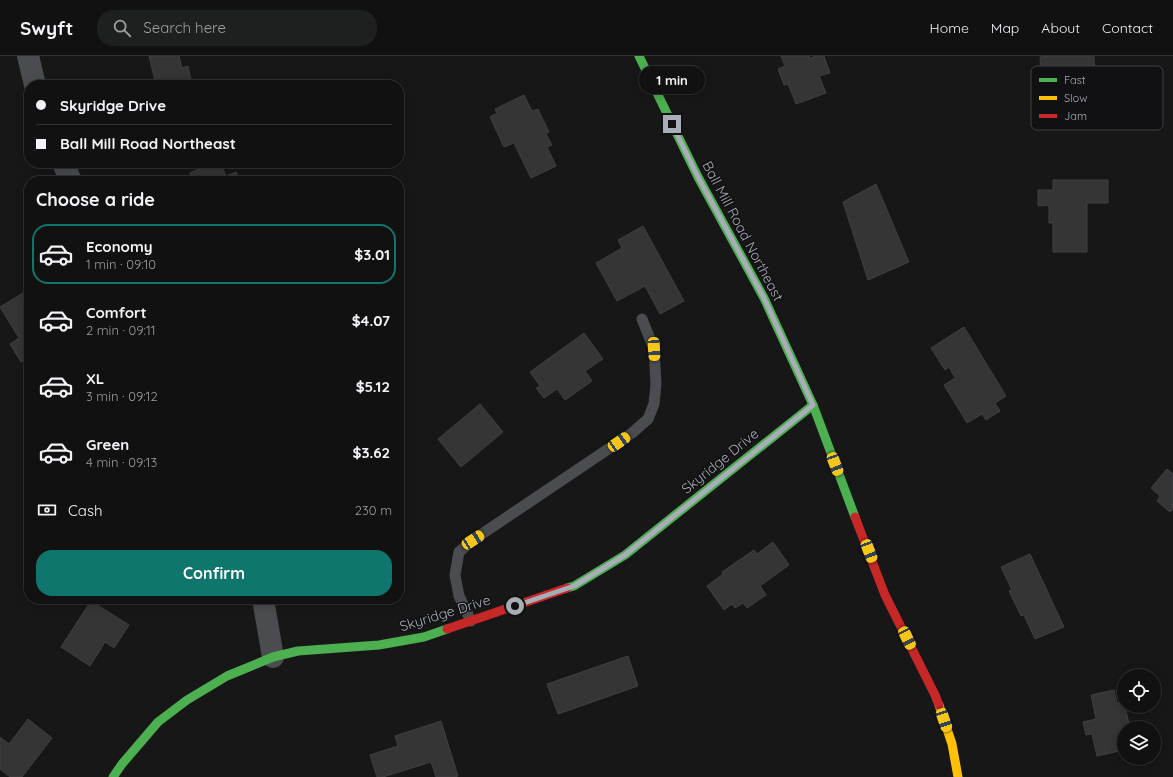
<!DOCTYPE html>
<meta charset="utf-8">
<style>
body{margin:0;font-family:Quicksand,sans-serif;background:#1e1f1f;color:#f1f3f6;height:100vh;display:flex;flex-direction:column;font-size:15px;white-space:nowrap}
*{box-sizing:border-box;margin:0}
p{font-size:13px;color:#9c9d9f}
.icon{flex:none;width:22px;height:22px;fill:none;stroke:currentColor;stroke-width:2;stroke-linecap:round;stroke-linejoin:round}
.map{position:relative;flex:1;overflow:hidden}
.sheet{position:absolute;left:24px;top:120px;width:380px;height:428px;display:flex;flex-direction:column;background:#111;border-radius:16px;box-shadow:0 2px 10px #0003,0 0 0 1px #303131}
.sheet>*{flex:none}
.banner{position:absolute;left:24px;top:24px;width:380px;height:88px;border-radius:16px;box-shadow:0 2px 10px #0003,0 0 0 1px #303131;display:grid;align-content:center;height:88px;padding:0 12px;background:#111}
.controls{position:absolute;left:1117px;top:613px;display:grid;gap:8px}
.controls a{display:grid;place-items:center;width:44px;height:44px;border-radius:50%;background:#111;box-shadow:0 2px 10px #0003,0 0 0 1px #303131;font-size:20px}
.end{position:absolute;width:18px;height:18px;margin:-9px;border:5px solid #a8adb8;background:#111;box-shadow:0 0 0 2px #111}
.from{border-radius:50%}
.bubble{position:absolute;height:28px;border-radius:14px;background:#111;box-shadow:0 2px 10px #0003,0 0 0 1px #303131;font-size:13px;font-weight:700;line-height:28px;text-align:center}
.car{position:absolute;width:12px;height:24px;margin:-12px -6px;border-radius:5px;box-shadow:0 0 3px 1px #0007;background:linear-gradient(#f5c518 24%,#345 0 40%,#f5c518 0 76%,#345 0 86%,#f5c518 0)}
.banner b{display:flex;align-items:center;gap:14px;height:38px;font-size:15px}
.banner b+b{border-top:1px solid #303131}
.banner i{width:10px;height:10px;background:#f1f3f6}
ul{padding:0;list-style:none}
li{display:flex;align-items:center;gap:12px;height:60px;margin:0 8px 6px;padding:0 4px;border:2px solid transparent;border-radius:16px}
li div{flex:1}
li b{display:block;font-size:15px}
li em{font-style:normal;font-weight:700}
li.active{border-color:#0f766e}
li>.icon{width:36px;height:36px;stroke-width:1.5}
h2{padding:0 12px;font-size:18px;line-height:48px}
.pay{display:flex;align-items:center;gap:10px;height:44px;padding:0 12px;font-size:15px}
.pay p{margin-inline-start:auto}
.action{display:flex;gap:8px;margin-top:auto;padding:8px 12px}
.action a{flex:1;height:46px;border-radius:16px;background:#0f766e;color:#fff;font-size:16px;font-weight:700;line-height:46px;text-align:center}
header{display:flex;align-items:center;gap:24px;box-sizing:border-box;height:56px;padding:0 20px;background:#111;border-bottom:1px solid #303131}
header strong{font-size:19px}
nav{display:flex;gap:22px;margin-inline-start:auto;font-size:14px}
.search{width:280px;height:36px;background:#1e1f1f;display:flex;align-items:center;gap:10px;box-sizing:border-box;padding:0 14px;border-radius:16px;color:#9c9d9f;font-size:15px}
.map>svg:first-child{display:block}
.building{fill:#353536;stroke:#3f4043}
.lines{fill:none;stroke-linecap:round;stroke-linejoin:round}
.lane{stroke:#4b4c50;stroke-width:11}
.street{stroke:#4b4c50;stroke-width:22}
.fast{stroke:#4caf50;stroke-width:9}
.slow{stroke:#ffc107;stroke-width:9}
.jam{stroke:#c62828;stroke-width:9}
.route{stroke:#a8adb8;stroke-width:5}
.labels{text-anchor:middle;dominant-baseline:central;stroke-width:3;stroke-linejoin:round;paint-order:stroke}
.street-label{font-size:14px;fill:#a8adb8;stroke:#111113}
.key{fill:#111113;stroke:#3e4045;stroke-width:1}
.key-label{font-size:11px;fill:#a8adb8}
</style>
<header>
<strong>Swyft</strong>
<div class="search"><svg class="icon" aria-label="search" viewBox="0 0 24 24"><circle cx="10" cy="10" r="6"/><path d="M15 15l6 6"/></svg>Search here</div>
<nav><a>Home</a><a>Map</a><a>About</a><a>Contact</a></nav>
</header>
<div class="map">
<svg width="1173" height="721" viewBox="0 0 1173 721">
<rect width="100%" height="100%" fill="#171717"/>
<g class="building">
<path d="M149,0H179L182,12L188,10L192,29H156Z"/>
<path d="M781,0H809L810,2L816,0H824L830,17L819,20L826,37L796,48L788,28L784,29L778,13L785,10Z"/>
<path d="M1050,0H1094L1095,33H1088V50H1054L1053,19L1041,20L1040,1Z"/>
<path d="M524,39L532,55L538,53L549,76L546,78L552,89L547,91L556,110L531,122L514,87L504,91L490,61L497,57L495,53Z"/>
<path d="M212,107H220L226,120L236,116L240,125H193L190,117Z"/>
<path d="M1053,124H1108V147H1087V196H1053V167H1049V149L1038,150V134H1053Z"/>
<path d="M876,128L909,206L868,224L843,146Z"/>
<path d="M643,170L684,245L660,258L645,230L617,245L596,207L622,192L618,184Z"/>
<path d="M28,234L29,236V301L21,306L10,288L19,282L0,251Z"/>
<path d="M964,271L1006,340L995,347L1000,355L986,364L982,358L967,367L944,329L955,322L949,311L945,314L931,292Z"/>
<path d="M584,277L603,303L585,315L592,325L565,344L557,333L544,342L536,332L540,330L530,316Z"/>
<path d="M480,348L503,376L461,411L438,383Z"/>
<path d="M1167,413L1173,418V453L1170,456L1157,445L1160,440L1151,432Z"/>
<path d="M773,486L789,509L760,530L766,539L747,552L743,547L735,552L732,548L724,554L707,530L723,518L722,516L754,494L757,498Z"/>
<path d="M1030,498L1064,571L1035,583L1024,559L1021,560L1009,535L1012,534L1001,511Z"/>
<path d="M91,545L129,569L114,592L105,586L90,610L61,591Z"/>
<path d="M628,600L638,630L558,658L547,628Z"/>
<path d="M1114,634L1117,647L1124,646V650H1125L1130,672H1124V681L1116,683L1119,695L1097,700L1092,678L1086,679L1083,666L1096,663L1091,639Z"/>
<path d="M28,663L52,682L22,721H10L0,713V681L9,688Z"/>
<path d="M441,665L458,720L454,721H436L431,706L383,721H377L370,699L398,690L395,680Z"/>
</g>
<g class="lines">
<path class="lane" d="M471,565L459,540L455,519L459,496L473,484L632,377L648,363L654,348L656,328L654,293L642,263"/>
<g class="street">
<path d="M28,0L35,29"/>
<path d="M63,107L71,125"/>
<path d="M263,543L273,601"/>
</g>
<g class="fast">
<path d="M639,0L698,121L764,242L813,349L855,461"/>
<path d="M567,532L574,530L625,499L813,349"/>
<path d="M113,721L122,708L158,666L187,644L227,620L273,601L298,595L379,589L424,581L447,573"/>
</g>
<path class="slow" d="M939,649L952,688L958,721"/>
<g class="jam">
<path d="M855,461L885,539L935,639L939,649"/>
<path d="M447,573L567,532"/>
</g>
</g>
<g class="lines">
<path class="route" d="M515,550L574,530L625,499L813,349L764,242L698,121L672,68"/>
</g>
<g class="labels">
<g class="street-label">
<text transform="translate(743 175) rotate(62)">Ball Mill Road Northeast</text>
<text transform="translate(720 405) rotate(-39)">Skyridge Drive</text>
<text transform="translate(445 557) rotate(-17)">Skyridge Drive</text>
</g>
</g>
<rect x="1031" y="10" width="132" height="64" rx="6" class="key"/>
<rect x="1039" y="22" width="18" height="4" fill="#4caf50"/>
<rect x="1039" y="40" width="18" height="4" fill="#ffc107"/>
<rect x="1039" y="58" width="18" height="4" fill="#c62828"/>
<g class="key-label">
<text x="1064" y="28">Fast</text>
<text x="1064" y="46">Slow</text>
<text x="1064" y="64">Jam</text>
</g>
</svg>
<div class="controls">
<a><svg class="icon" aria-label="locate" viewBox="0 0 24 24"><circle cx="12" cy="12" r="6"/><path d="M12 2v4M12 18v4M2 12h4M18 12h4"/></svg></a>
<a><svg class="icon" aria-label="layers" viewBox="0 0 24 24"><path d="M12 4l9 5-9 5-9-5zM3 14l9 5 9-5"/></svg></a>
</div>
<i class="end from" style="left:515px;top:550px"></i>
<i class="end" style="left:672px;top:68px"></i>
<div class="bubble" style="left:639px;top:10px;width:66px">1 min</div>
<i class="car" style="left:654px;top:293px;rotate:177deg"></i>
<i class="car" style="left:619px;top:386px;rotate:56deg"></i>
<i class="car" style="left:835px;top:408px;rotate:159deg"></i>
<i class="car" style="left:473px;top:484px;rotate:57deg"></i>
<i class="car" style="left:869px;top:495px;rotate:159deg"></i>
<i class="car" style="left:907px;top:582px;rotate:154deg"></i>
<i class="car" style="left:944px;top:664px;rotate:161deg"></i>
<div class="banner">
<b><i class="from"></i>Skyridge Drive</b>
<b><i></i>Ball Mill Road Northeast</b>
</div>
<section class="sheet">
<h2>Choose a ride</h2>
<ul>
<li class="active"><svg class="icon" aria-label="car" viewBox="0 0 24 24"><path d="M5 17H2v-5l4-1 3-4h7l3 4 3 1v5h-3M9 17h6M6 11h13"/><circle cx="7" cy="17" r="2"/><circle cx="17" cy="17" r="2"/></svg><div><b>Economy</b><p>1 min · 09:10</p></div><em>$3.01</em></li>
<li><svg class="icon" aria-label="car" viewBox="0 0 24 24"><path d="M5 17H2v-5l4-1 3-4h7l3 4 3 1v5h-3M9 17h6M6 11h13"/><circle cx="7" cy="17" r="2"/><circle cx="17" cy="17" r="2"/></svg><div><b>Comfort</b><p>2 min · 09:11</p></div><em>$4.07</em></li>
<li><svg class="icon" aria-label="car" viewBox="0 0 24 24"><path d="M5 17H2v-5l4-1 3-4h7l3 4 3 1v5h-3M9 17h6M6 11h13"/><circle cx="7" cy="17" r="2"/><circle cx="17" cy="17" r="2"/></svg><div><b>XL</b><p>3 min · 09:12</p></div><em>$5.12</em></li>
<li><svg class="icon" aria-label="car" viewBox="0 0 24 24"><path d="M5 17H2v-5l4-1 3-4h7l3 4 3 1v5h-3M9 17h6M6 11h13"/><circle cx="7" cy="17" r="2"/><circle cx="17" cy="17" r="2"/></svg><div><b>Green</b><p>4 min · 09:13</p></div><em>$3.62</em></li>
</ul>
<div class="pay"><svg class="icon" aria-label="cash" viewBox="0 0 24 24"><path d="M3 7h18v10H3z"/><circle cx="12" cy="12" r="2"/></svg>Cash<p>230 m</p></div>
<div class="action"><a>Confirm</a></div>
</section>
</div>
